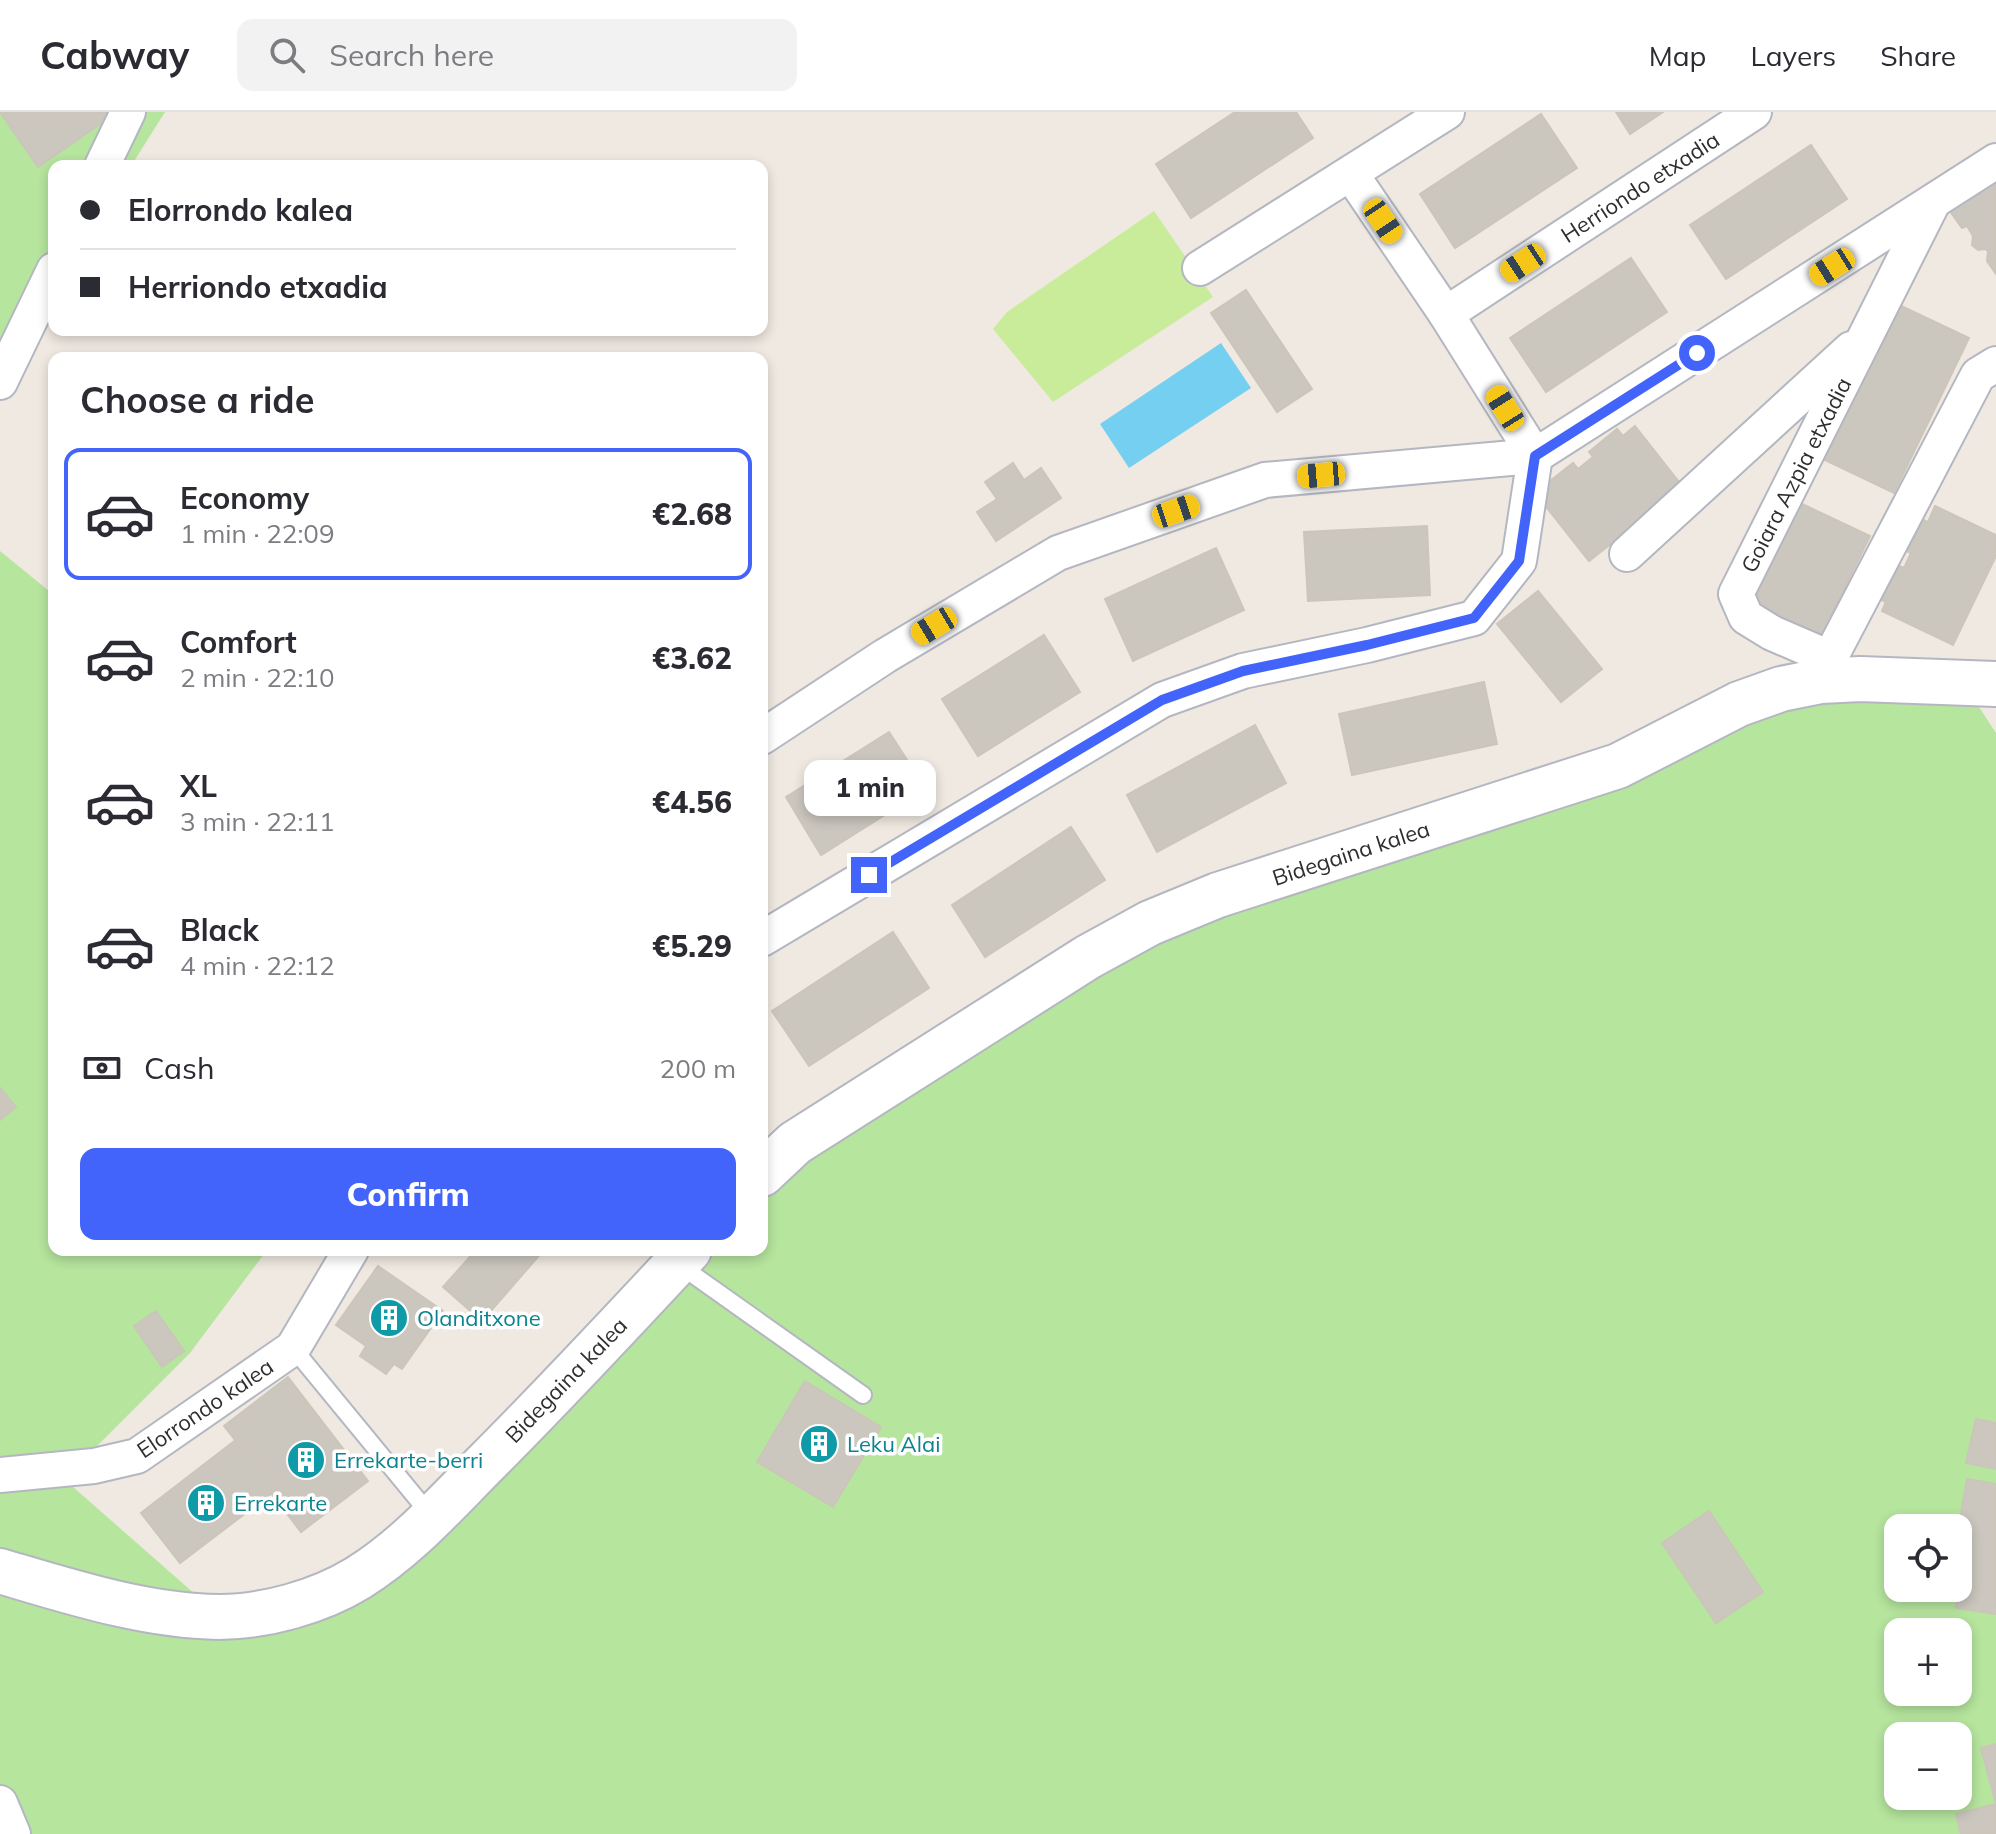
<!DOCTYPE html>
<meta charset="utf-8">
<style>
body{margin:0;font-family:Mulish,sans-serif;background:#f2f2f3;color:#2b2b33;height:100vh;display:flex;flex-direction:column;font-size:30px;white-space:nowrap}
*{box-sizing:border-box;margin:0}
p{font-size:26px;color:#7c7c81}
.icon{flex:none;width:44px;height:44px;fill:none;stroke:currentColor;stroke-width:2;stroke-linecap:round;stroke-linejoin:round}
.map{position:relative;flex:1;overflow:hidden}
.drawer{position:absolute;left:48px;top:240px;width:720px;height:904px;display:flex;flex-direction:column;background:#fff;border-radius:16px;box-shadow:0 4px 12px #0003}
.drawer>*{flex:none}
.guide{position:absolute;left:48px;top:48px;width:720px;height:176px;border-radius:16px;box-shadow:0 4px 12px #0003;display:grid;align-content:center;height:176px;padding:0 32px;background:#fff}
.fabs{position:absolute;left:1884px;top:1402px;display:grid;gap:16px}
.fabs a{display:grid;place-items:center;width:88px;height:88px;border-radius:16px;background:#fff;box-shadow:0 4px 12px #0003;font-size:40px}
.end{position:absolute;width:36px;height:36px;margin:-18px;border:10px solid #4264fb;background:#fff;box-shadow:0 0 0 4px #fff}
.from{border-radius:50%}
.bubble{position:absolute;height:56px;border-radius:16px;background:#fff;box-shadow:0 4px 12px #0003;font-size:26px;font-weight:800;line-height:56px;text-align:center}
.car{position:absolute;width:24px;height:48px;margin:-24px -12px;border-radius:10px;box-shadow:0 0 6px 2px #0007;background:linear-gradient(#f5c518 24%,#345 0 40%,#f5c518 0 76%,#345 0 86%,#f5c518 0)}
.guide b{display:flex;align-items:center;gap:28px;height:76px;font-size:30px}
.guide b+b{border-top:2px solid #e1e1e2}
.guide i{width:20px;height:20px;background:#2b2b33}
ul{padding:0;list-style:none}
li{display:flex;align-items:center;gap:24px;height:132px;margin:0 16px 12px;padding:0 16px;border:4px solid transparent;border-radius:16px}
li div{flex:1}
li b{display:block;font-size:30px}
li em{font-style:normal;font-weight:800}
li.active{border-color:#4264fb}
li>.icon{width:72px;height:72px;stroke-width:1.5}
h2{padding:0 32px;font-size:36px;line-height:96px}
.pay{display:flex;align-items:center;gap:20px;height:88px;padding:0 32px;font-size:30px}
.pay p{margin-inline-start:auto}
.button{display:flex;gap:16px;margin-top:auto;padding:16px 32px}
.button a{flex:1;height:92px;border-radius:16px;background:#4264fb;color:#fff;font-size:32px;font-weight:800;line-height:92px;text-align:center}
header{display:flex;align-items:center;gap:48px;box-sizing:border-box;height:112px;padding:0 40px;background:#fff;border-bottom:2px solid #e1e1e2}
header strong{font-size:38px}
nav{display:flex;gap:44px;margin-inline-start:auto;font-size:28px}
.search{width:560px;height:72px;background:#f2f2f3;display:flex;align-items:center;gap:20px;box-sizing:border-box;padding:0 28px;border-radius:16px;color:#7c7c81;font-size:30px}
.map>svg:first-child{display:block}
.green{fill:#b6e59e;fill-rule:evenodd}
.pitch{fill:#c9ec9a}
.water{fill:#75cff0}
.building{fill:#cbc7bf;stroke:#cbc5ba;stroke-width:2}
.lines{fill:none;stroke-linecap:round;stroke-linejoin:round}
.lane-casing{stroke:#b4b7c1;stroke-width:20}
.street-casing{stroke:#b4b7c1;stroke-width:38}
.secondary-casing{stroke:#b4b7c1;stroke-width:48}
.lane{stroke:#fff;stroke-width:16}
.street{stroke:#fff;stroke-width:34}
.secondary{stroke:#fff;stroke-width:44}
.route{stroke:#4264fb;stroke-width:10}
.labels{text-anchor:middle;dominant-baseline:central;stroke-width:7;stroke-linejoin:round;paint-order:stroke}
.street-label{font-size:22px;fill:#2e2e2e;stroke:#fff}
.culture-label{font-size:22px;fill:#0d838f;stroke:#fff;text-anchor:start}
</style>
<header>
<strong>Cabway</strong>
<div class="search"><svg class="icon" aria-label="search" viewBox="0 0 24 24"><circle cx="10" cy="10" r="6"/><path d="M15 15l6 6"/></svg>Search here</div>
<nav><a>Map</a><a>Layers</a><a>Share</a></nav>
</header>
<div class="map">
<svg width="1996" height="1722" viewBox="0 0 1996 1722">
<rect width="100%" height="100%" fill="#efe9e1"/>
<g class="green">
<path d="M0,0H165L131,54H54V176L0,261Z"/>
<path d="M0,439L54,483V1138H267L190,1241L64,1367L221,1505L318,1484L689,1138H762V1062L1088,845L1739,592L1964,572L1996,621V1722H0ZM1898,1416H1958V1476H1898ZM1898,1520H1958V1580H1898ZM1898,1624H1958V1684H1898Z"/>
</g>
<path class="pitch" d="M1154,99L1213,185L1053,290L993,217L1007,200Z"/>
<path class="water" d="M1221,231L1251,276L1129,356L1100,312Z"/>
<g class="building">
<path d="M0,0H116V1L38,55Z"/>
<path d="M1235,0H1296L1313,26L1191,106L1156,52Z"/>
<path d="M1616,0H1663L1630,22Z"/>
<path d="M1541,2L1577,56L1455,136L1420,82Z"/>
<path d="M1811,33L1847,87L1726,167L1690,113Z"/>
<path d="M1996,69V162L1987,149L1988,139L1985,137L1978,138L1972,133L1973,124L1967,114L1962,116L1947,95L1968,80L1975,83Z"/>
<path d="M1631,146L1667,200L1546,280L1510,226Z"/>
<path d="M1246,178L1312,277L1277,300L1211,201Z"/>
<path d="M1899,193L1969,226L1894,381L1823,347L1828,339L1820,335Z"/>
<path d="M1635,314L1683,375L1589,449L1540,387L1549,379L1545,373L1573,351L1578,357L1593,345L1589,340L1617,317L1623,324Z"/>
<path d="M1013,351L1024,368L1041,356L1061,386L996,429L977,400L997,387L985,370Z"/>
<path d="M1800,391L1870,424L1819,529L1749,495L1760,450Z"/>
<path d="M1935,394L1996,423V444L1953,533L1882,499L1886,490L1879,487L1895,452L1904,456L1911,441L1904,438L1919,406L1928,410Z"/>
<path d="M1427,414L1430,483L1308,489L1304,420Z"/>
<path d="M1216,436L1244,498L1133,549L1105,487Z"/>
<path d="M1538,479L1602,557L1561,590L1497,512Z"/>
<path d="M1044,523L1080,580L978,644L942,587Z"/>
<path d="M1484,570L1497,632L1352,663L1339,602Z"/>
<path d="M1255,613L1286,671L1157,740L1127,683Z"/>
<path d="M889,620L926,677L821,743L786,685Z"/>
<path d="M1071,715L1105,768L985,845L952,793Z"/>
<path d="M893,820L929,876L809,954L772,899Z"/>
<path d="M0,976L16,995L0,1008Z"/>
<path d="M476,1138L543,1139L482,1209L443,1175Z"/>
<path d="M378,1154L443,1199L402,1257L394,1252L386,1262L360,1244L366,1234L336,1213Z"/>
<path d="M156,1199L184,1239L162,1255L134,1214Z"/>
<path d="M288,1265L368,1369L301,1420L271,1381L280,1375L241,1324L235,1328L224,1314Z"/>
<path d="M805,1269L881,1315L833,1395L757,1350Z"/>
<path d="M1976,1307L1996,1311V1357L1966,1351Z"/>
<path d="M241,1324L280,1375L180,1451L141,1401Z"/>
<path d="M1967,1367L1996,1372V1502L1956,1496L1966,1431L1958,1430V1420Z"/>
<path d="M1709,1399L1763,1480L1716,1511L1662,1431Z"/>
<path d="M1996,1632V1722H1961L1956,1702L1996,1692L1981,1636Z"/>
</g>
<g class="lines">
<defs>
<g id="lane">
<path d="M678,1152L863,1283"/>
<path d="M293,1236L432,1405"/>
</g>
<g id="street">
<path d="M102,54L128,0"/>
<path d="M1200,156L1447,0"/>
<path d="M1446,202L1754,0"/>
<path d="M0,270L54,158"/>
<path d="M1627,442L1851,237"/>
<path d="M1830,546L1772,521L1746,505L1736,482L1932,92"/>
<path d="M1822,568L1830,546L1978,263L1996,252"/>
<path d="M762,625L885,544L1058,441L1265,368L1535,344L1996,49"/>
<path d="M762,827L1162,588L1243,559L1367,533L1474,506L1519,449L1535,344L1446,202L1351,62"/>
<path d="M0,1363L94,1354L137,1344L293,1236L351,1138"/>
<path d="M0,1691L13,1722"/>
</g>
<g id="secondary">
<path d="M762,1062L795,1031L1088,845L1150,811L1218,783L1618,654L1739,592L1781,577L1821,569L1860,567L1996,572"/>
<path d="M0,1459C71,1480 145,1504 219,1505C264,1505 319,1490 358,1466C408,1435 447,1390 488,1349C557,1280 623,1209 689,1138"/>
</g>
</defs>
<use href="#lane" class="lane-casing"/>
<use href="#street" class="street-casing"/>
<use href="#secondary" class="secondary-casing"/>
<use href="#lane" class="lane"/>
<use href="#street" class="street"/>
<use href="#secondary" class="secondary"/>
</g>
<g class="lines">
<path class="route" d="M869,763L1162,588L1243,559L1367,533L1474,506L1519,449L1535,344L1697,241"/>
</g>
<defs>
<symbol id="building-disc" viewBox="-11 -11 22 22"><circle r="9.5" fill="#0f9aa8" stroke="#fff"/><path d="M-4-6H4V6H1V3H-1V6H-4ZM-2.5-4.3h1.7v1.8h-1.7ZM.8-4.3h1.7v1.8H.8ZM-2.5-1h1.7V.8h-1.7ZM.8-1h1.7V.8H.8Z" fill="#fff"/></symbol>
</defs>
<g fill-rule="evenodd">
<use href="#building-disc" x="367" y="1184" width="44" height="44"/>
<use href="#building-disc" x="797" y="1310" width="44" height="44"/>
<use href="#building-disc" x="284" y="1326" width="44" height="44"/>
<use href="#building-disc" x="184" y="1369" width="44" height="44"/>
</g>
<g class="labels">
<g class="street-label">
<text transform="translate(1640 75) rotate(-33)">Herriondo etxadia</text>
<text transform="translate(1796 363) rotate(-63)">Goiara Azpia etxadia</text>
<text transform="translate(1351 741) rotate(-18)">Bidegaina kalea</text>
<text transform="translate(566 1268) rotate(-46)">Bidegaina kalea</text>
<text transform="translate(205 1296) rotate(-34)">Elorrondo kalea</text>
</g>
<g class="culture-label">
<text x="417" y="1206">Olanditxone</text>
<text x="847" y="1332">Leku Alai</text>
<text x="334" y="1348">Errekarte-berri</text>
<text x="234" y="1391">Errekarte</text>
</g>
</g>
</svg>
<div class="fabs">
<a><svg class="icon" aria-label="locate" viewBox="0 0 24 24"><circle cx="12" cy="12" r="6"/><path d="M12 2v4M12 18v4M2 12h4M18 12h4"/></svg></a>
<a>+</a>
<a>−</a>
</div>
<i class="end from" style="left:1697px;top:241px"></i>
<i class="end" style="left:869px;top:763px"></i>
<div class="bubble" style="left:804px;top:648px;width:132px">1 min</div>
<i class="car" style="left:1383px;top:109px;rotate:146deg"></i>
<i class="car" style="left:1523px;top:151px;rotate:237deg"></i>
<i class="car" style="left:1832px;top:155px;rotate:238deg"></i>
<i class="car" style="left:1505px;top:296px;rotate:328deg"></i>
<i class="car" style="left:1321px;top:363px;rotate:265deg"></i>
<i class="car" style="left:1176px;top:399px;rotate:71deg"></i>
<i class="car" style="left:934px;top:514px;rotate:239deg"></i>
<div class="guide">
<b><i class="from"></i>Elorrondo kalea</b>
<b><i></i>Herriondo etxadia</b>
</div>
<section class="drawer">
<h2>Choose a ride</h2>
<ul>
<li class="active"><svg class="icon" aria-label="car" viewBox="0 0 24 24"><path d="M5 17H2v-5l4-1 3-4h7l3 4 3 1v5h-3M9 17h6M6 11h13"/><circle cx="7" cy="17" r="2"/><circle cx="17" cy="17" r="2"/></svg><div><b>Economy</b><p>1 min · 22:09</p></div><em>€2.68</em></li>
<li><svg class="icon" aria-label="car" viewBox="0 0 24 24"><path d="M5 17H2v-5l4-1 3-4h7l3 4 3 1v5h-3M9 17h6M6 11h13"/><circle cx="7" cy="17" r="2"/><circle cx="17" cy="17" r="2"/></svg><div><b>Comfort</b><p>2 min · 22:10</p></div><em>€3.62</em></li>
<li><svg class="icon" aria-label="car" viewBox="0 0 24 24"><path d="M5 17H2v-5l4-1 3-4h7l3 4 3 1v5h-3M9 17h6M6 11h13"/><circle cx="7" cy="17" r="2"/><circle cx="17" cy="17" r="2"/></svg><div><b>XL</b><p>3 min · 22:11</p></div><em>€4.56</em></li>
<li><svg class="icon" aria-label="car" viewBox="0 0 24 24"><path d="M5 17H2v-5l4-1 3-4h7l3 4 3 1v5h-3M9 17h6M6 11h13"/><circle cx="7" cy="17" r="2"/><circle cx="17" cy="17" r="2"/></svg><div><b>Black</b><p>4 min · 22:12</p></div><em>€5.29</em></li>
</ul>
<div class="pay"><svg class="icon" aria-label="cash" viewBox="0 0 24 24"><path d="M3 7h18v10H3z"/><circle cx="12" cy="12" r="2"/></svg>Cash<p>200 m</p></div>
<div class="button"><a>Confirm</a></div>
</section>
</div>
